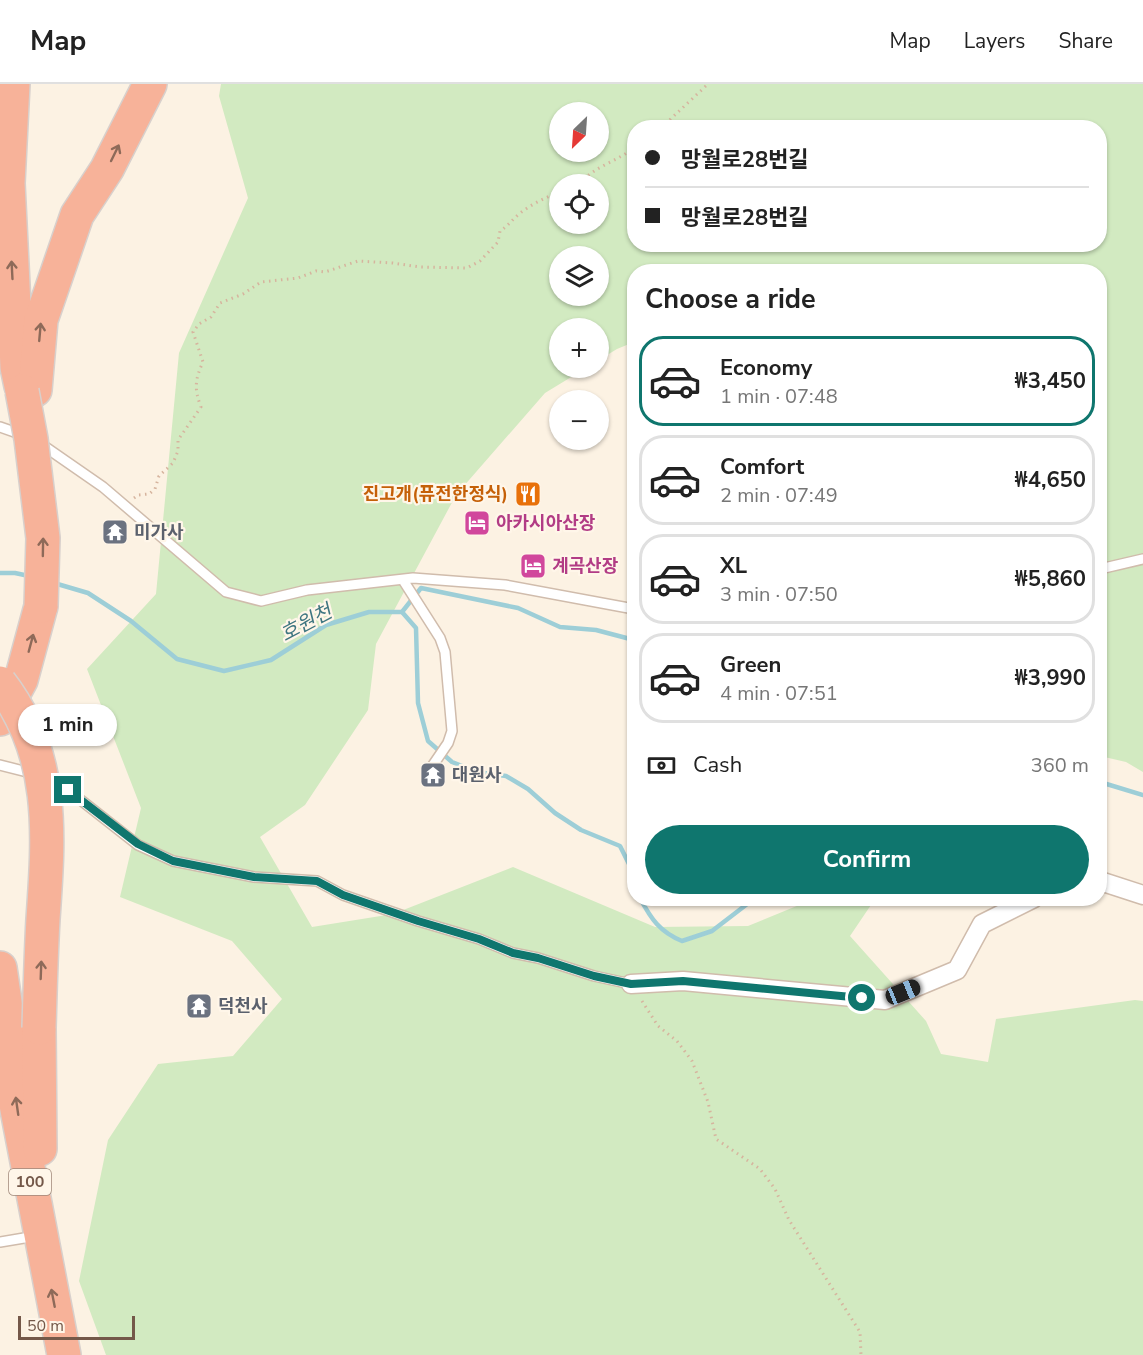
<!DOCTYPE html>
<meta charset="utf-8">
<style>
body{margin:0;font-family:"Nunito Sans","Noto Sans KR",sans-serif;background:#f2f2f2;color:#222;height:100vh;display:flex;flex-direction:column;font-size:22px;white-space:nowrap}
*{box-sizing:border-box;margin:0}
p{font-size:20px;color:#767676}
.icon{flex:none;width:33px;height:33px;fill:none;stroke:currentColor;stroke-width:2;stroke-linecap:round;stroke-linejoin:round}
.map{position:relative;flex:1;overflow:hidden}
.side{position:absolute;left:627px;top:180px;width:480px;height:642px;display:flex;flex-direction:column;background:#fff;border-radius:24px;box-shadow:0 2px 4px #0004}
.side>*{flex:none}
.hud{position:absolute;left:627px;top:36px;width:480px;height:132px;border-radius:24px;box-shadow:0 2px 4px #0004;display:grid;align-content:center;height:132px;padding:0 18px;background:#fff}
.needle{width:39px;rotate:205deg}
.controls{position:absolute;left:549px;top:18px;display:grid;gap:12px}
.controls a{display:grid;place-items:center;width:60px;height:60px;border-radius:50%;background:#fff;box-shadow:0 2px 4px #0004;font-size:30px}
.scale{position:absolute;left:18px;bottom:15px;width:117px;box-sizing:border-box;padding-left:6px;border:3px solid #745849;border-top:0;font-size:16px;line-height:21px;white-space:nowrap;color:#745849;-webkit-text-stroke:4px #fff6e9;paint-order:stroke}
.end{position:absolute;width:27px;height:27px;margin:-14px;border:8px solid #0f766e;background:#fff;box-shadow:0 0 0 3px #fff}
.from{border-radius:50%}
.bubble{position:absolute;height:42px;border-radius:21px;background:#fff;box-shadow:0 2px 4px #0004;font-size:20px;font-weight:700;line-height:42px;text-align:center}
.car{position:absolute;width:18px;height:36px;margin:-18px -9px;border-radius:8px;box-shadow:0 0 4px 2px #0007;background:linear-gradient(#222 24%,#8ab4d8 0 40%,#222 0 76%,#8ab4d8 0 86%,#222 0)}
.hud b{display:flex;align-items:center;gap:21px;height:57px;font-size:22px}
.hud b+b{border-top:2px solid #e0e0e0}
.hud i{width:15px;height:15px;background:#222}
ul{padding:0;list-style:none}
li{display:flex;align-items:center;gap:18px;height:90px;margin:0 12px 9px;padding:0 6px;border:3px solid #e0e0e0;border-radius:24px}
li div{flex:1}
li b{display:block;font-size:22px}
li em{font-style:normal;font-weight:700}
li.active{border-color:#0f766e}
li>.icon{width:54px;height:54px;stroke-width:1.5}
h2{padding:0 18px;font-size:27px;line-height:72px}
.pay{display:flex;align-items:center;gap:15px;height:66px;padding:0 18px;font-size:22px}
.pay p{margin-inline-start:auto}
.button{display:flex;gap:12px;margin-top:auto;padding:12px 18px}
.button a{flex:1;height:69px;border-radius:36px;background:#0f766e;color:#fff;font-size:24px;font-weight:700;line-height:69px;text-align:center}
header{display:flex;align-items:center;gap:36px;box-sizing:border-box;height:84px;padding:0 30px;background:#fff;border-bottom:2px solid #e0e0e0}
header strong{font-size:28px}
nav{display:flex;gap:33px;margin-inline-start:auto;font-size:21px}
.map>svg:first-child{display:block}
.green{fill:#d2eac1;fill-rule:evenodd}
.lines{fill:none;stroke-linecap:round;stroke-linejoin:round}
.stream{stroke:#9dced7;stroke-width:4.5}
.service-casing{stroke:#d0bcac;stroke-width:12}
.minor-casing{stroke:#d0bcac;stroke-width:21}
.motorway-casing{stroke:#d8d0cc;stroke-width:36}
.path{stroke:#d6b49e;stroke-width:3;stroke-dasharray:1.5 4.5;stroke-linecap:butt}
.service{stroke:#fff;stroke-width:9}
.minor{stroke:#fff;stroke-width:18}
.motorway{stroke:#f7b299;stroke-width:33}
.motorway-bridge-casing{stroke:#d8d0cc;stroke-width:36;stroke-linecap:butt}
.motorway-bridge{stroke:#f7b299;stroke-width:33}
.oneway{stroke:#8e6a59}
.route{stroke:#0f766e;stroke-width:8}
.labels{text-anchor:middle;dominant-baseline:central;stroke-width:4.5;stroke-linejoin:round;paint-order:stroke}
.shield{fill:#fff6e9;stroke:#9e8779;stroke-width:1.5}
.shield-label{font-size:16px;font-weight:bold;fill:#745849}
.food-label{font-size:18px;font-weight:bold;fill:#c56008;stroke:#fff6e9;text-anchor:end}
.hotel-label{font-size:18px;font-weight:bold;fill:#b23c85;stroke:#fff6e9;text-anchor:start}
.worship-label{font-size:18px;font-weight:bold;fill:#5b616d;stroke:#fff6e9;text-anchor:start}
.water-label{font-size:20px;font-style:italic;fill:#3f7681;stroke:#fff6e9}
</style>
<header>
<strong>Map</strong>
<nav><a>Map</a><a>Layers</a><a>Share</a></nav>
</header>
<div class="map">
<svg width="1143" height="1271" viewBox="0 0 1143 1271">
<rect width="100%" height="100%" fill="#fcf2e3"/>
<path class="green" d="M221,0H1143V688L1126,678L1100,672V188H634V258L617,265L599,276L598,244H560V284H586L545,309L456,411L376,560L368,626L305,721L260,753L312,843L393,830L513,783L655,843L748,842L804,819L825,815H875L850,852L926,937L941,970L988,978L996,935L1135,916L1143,917V1271H106L79,1197L108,1056L158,980L233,972L282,915L232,857L120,813L141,724L87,585L156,510L179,269L248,114L219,12ZM560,28H598V68H560ZM634,44H1100V160H634ZM560,100H598V140H560ZM560,172H598V212H560Z"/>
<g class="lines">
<g class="stream">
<path d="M0,489H15L29,492"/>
<path d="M54,499L88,509L131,537L177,575L224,587L271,576L326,541L369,528H402L416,544L418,619L428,657L452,678L477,688L506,692L528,705L555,729L581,746L620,762L632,786L634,796"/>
<path d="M402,528L421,504L518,524L560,543L596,546L634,556"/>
<path d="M1100,698L1143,711"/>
<path d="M640,814C651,835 660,848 682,857L712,847L755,814"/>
</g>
<defs>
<g id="service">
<path d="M0,343L23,351"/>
<path d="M41,360L103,403L226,508L261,517L307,506L413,494L505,501L634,525"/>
<path d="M1100,485L1143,475"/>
<path d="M403,496L440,554L445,568L452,647L448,659L433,681"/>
<path d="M0,681L35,690"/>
<path d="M51,696L68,706L138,761L173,777L254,793L317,797L343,811L418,837L479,855L513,869L538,874L594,892L631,900"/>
<path d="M0,1158L36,1152"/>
</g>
<g id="minor">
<path d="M1100,797L1143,811"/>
<path d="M631,900L683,897L885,916L957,886L982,840L1034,814"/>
</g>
<g id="motorway">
<path d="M13,0L8,99L17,283L21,302"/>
<path d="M35,306L41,236L77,131L107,85L150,0"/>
<path d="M0,635L21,596L41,522"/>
<path d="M0,884L13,971L15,1015L64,1271"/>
<path d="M39,944L40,1065"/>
</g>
</defs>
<use href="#service" class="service-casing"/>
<use href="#minor" class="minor-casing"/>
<use href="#motorway" class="motorway-casing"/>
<g class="path">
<path d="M661,44L708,0"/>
<path d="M580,100C593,82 618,78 634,63"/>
<path d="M134,414L138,411L149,410L155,405L159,392L173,379L178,367V356L201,323C194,305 195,295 203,278L193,248L199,240L211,233L220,219L243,210L261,198L298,194L316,187L325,188L358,177L393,179L420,183L467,184L480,177L498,158L500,147C508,142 512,136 519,130C530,121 546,113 560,108"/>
<path d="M642,917L658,942L677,957L692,977L708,1018L716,1055L760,1085L775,1105L789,1136L860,1248L861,1271"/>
</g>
<use href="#service" class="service"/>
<use href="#minor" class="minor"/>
<use href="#motorway" class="motorway"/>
<defs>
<g id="motorway-bridge">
<path d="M22,307L31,355L43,454L41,522"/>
<path d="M0,599C55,670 49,750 43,835C41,871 40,908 39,944"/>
</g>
</defs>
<use href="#motorway-bridge" class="motorway-bridge-casing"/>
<use href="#motorway-bridge" class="motorway-bridge"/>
</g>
<defs><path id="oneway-shaft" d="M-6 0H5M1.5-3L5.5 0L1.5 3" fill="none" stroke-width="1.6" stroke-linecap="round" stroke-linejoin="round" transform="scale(1.5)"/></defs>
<g class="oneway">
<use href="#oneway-shaft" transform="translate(115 69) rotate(-64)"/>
<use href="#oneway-shaft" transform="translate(12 186) rotate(-93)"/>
<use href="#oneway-shaft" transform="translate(40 248) rotate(-85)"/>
<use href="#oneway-shaft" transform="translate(43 463) rotate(-89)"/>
<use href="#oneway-shaft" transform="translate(31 559) rotate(-75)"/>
<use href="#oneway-shaft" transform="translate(41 886) rotate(-88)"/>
<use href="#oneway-shaft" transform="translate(17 1022) rotate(-98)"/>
<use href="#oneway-shaft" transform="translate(53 1214) rotate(-101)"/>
</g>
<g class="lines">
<path class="route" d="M68,706L138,760L173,777L254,793L317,797L343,811L418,837L479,855L513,869L538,874L594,892L631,900L683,897L862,914"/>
</g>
<defs>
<symbol id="restaurant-square" viewBox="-11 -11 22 22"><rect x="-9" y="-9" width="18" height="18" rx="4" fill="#e8710a" stroke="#fff6e9"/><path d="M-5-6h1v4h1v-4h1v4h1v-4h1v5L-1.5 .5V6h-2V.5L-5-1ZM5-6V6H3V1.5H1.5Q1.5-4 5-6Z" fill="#fff"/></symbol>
<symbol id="hotel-square" viewBox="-11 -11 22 22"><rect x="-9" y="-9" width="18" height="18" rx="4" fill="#d1479c" stroke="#fff6e9"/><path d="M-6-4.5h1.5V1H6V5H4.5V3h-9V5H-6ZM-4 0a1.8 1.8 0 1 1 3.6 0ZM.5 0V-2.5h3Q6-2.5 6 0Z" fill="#fff"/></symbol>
<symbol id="temple-square" viewBox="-11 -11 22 22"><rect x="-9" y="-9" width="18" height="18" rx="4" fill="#6b7280" stroke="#fff6e9"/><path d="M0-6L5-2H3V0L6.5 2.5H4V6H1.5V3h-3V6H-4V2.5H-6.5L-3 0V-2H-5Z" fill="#fff"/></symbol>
</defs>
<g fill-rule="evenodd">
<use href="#restaurant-square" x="513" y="395" width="30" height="30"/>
<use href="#hotel-square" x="462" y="424" width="30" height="30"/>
<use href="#temple-square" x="100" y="433" width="30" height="30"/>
<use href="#hotel-square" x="518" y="467" width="30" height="30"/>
<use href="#temple-square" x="418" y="676" width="30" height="30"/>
<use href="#temple-square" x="184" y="907" width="30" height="30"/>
</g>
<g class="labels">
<rect class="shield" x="9" y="1085" width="42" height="26" rx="4.5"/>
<g class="shield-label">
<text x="30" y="1098">100</text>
</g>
<g class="food-label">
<text x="508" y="410">진고개(퓨전한정식)</text>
</g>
<g class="hotel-label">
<text x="496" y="439">아카시아산장</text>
<text x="552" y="482">계곡산장</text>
</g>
<g class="worship-label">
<text x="134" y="448">미가사</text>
<text x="452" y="691">대원사</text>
<text x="218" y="922">덕천사</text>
</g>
<g class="water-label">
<text transform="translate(306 539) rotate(-28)">호원천</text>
</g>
</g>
</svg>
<div class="controls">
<a><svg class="needle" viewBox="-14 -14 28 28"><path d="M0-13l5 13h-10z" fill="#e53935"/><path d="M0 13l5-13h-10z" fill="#767676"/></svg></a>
<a><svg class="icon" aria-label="locate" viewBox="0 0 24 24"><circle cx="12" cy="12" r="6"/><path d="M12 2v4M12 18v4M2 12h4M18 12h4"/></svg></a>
<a><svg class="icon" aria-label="layers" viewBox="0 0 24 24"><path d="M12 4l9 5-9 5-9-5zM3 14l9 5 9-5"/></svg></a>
<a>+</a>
<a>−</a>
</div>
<div class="scale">50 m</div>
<i class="end from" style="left:862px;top:914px"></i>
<i class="end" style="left:68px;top:706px"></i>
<div class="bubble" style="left:18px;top:620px;width:99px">1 min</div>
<i class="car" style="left:903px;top:908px;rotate:68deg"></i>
<div class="hud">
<b><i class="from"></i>망월로28번길</b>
<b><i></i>망월로28번길</b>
</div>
<section class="side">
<h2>Choose a ride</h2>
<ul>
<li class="active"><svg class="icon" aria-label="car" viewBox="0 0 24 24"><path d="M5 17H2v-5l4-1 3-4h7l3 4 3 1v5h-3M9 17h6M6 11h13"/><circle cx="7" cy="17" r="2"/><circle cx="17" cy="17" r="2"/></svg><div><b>Economy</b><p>1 min · 07:48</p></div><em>₩3,450</em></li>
<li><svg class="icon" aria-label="car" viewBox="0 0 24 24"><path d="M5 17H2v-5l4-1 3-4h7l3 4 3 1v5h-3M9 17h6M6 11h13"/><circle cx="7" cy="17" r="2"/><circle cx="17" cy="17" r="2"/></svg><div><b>Comfort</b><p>2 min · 07:49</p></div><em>₩4,650</em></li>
<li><svg class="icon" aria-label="car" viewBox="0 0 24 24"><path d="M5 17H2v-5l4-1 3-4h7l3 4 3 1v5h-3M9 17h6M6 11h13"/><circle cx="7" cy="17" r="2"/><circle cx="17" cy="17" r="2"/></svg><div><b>XL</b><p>3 min · 07:50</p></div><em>₩5,860</em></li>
<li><svg class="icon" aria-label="car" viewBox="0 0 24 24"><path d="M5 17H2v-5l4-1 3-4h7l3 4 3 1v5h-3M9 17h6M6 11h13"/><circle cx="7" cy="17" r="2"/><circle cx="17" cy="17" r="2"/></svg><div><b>Green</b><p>4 min · 07:51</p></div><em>₩3,990</em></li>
</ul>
<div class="pay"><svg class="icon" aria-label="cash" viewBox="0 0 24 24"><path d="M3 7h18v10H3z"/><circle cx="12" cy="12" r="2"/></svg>Cash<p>360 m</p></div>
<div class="button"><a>Confirm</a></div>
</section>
</div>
